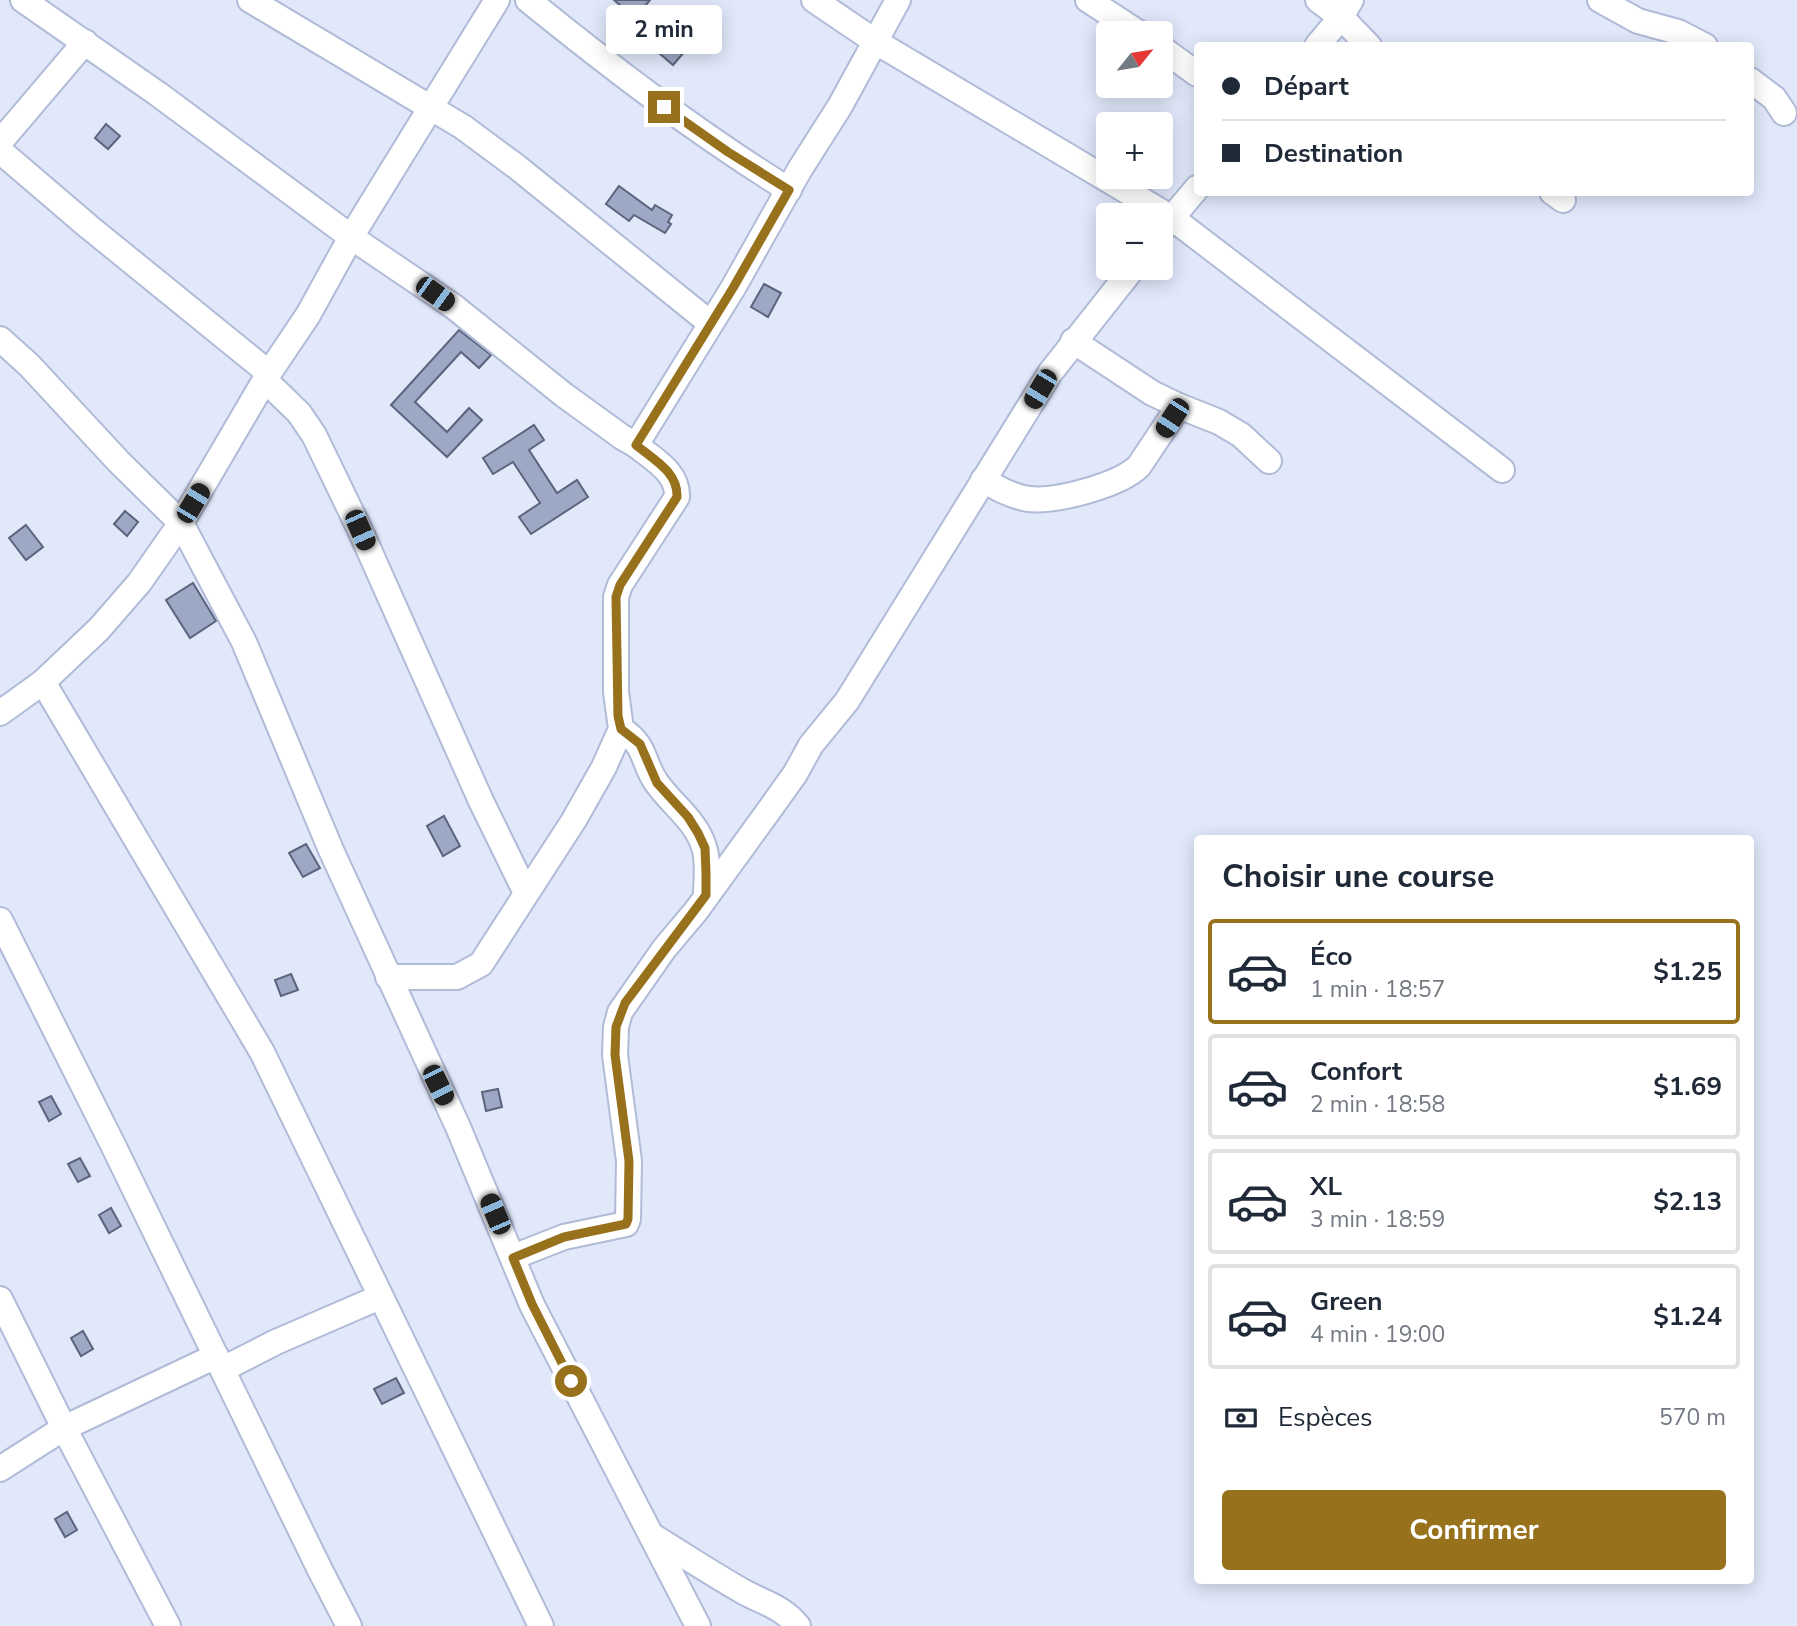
<!DOCTYPE html>
<html lang="fr">
<meta charset="utf-8">
<style>
body{margin:0;font-family:"Nunito Sans",sans-serif;background:#f6f6f7;color:#1f2937;height:100vh;display:flex;flex-direction:column;font-size:26px;white-space:nowrap}
*{box-sizing:border-box;margin:0}
p{font-size:23px;color:#747a83}
.icon{flex:none;width:38px;height:38px;fill:none;stroke:currentColor;stroke-width:2;stroke-linecap:round;stroke-linejoin:round}
.map{position:relative;flex:1;overflow:hidden}
.side{position:absolute;left:1194px;top:835px;width:560px;height:749px;display:flex;flex-direction:column;background:#fff;border-radius:7px;box-shadow:0 4px 18px #0003}
.side>*{flex:none}
.top-card{position:absolute;left:1194px;top:42px;width:560px;height:154px;border-radius:7px;box-shadow:0 4px 18px #0003;display:grid;align-content:center;height:154px;padding:0 28px;background:#fff}
.needle{width:46px;rotate:60deg}
.fabs{position:absolute;left:1096px;top:21px;display:grid;gap:14px}
.fabs a{display:grid;place-items:center;width:77px;height:77px;border-radius:7px;background:#fff;box-shadow:0 4px 18px #0003;font-size:35px}
.end{position:absolute;width:32px;height:32px;margin:-16px;border:9px solid #97711b;background:#fff;box-shadow:0 0 0 4px #fff}
.from{border-radius:50%}
.bubble{position:absolute;height:49px;border-radius:7px;background:#fff;box-shadow:0 4px 18px #0003;font-size:23px;font-weight:700;line-height:49px;text-align:center}
.car{position:absolute;width:21px;height:42px;margin:-21px -10px;border-radius:9px;box-shadow:0 0 5px 2px #0007;background:linear-gradient(#222 24%,#8ab4d8 0 40%,#222 0 76%,#8ab4d8 0 86%,#222 0)}
.top-card b{display:flex;align-items:center;gap:24px;height:66px;font-size:26px}
.top-card b+b{border-top:2px solid #e0e1e3}
.top-card i{width:18px;height:18px;background:#1f2937}
ul{padding:0;list-style:none}
li{display:flex;align-items:center;gap:21px;height:105px;margin:0 14px 10px;padding:0 14px;border:4px solid #e0e1e3;border-radius:7px}
li div{flex:1}
li b{display:block;font-size:26px}
li em{font-style:normal;font-weight:700}
li.active{border-color:#97711b}
li>.icon{width:63px;height:63px;stroke-width:1.5}
h2{padding:0 28px;font-size:32px;line-height:84px}
.pay{display:flex;align-items:center;gap:18px;height:77px;padding:0 28px;font-size:26px}
.pay p{margin-inline-start:auto}
.action{display:flex;gap:14px;margin-top:auto;padding:14px 28px}
.action a{flex:1;height:80px;border-radius:7px;background:#97711b;color:#fff;font-size:28px;font-weight:700;line-height:80px;text-align:center}
.map>svg:first-child{display:block}
.building{fill:#9da8c5;stroke:#5b647e;stroke-width:2}
.lines{fill:none;stroke-linecap:round;stroke-linejoin:round}
.minor-casing{stroke:#b0bbd8;stroke-width:28}
.minor{stroke:#fff;stroke-width:24}
.route{stroke:#97711b;stroke-width:9}
</style>
<div class="map">
<svg width="1797" height="1626" viewBox="0 0 1797 1626">
<rect width="100%" height="100%" fill="#e1e8fa"/>
<g class="building">
<path d="M614,0H650L635,18Z"/>
<path d="M672,40L685,51L673,65L660,54Z"/>
<path d="M106,124L120,136L108,149L95,138Z"/>
<path d="M619,186L652,210L655,205L672,215L668,222L671,224L665,233L634,215L629,221L606,204Z"/>
<path d="M764,284L781,293L768,317L751,307Z"/>
<path d="M459,330L491,355L479,368L461,352L415,402L447,432L469,408L482,420L447,457L391,405Z"/>
<path d="M534,425L544,440L529,450L557,493L577,480L588,497L531,534L519,517L540,503L513,462L493,474L483,458Z"/>
<path d="M125,511L138,522L127,536L114,524Z"/>
<path d="M26,525L43,547L26,560L9,538Z"/>
<path d="M193,583L216,621L190,638L166,600Z"/>
<path d="M444,816L460,846L443,856L427,826Z"/>
<path d="M306,844L320,868L303,877L289,853Z"/>
<path d="M291,974L298,990L281,996L275,980Z"/>
<path d="M498,1089L502,1107L486,1111L482,1092Z"/>
<path d="M51,1096L61,1114L49,1121L39,1102Z"/>
<path d="M80,1158L90,1176L78,1182L68,1164Z"/>
<path d="M111,1208L121,1226L109,1233L99,1215Z"/>
<path d="M83,1331L93,1349L81,1356L71,1338Z"/>
<path d="M396,1378L404,1393L382,1404L374,1389Z"/>
<path d="M67,1512L77,1530L65,1537L55,1519Z"/>
</g>
<g class="lines">
<defs>
<g id="minor">
<path d="M23,0L158,94L351,237L453,306L564,395L622,437L636,445L733,288L800,169L840,106L898,0"/>
<path d="M250,0L463,127L517,167L710,323"/>
<path d="M528,0C612,68 697,133 789,190"/>
<path d="M814,0L876,42L1172,218L1502,470"/>
<path d="M1088,0L1139,33"/>
<path d="M1318,0L1341,17L1369,46"/>
<path d="M1600,0L1638,21L1678,32L1705,46"/>
<path d="M1317,46L1341,17L1351,0"/>
<path d="M1160,47L1197,74"/>
<path d="M1750,80L1774,98L1784,113"/>
<path d="M0,142L85,42"/>
<path d="M0,151L89,227L269,373"/>
<path d="M1552,192L1563,200"/>
<path d="M1160,232L1197,188"/>
<path d="M0,339L29,365L119,462L181,523L244,642L331,850L458,1127L532,1305L698,1626"/>
<path d="M1073,341L1152,393L1179,406L1219,422L1241,435L1269,461"/>
<path d="M265,380L299,413L314,435L360,530L481,801L526,893"/>
<path d="M983,480C997,488 1013,497 1029,499C1057,502 1120,485 1139,466L1179,406"/>
<path d="M43,682L262,1052L541,1626"/>
<path d="M0,713L43,682L99,629L139,583L181,523L269,373L308,315L351,237L497,0"/>
<path d="M621,729C647,746 641,759 656,782C671,804 696,820 704,847C709,861 706,880 706,895"/>
<path d="M0,920L113,1145L320,1570L349,1626"/>
<path d="M388,977H457L481,964L574,820L604,767L621,729L616,692V597L620,585L677,497C678,472 654,460 636,445"/>
<path d="M513,1257L564,1237L626,1224L628,1219L629,1161L615,1055L616,1027L620,1012L664,949L696,911L770,809L795,774L811,745L847,701L1050,373L1133,268"/>
<path d="M0,1299L64,1428L168,1626"/>
<path d="M223,1369L276,1342L380,1297"/>
<path d="M0,1469L64,1428L216,1356"/>
<path d="M651,1535C682,1554 712,1574 744,1592C764,1603 783,1607 798,1626"/>
</g>
</defs>
<use href="#minor" class="minor-casing"/>
<use href="#minor" class="minor"/>
</g>
<g class="lines">
<path class="route" d="M571,1381L532,1304L513,1258L564,1237L626,1224L628,1219L629,1161L615,1055L616,1027L625,1003L706,895V873L705,848L698,833L688,817L657,783L640,744L621,729L618,716L616,597L620,585L677,497C678,472 654,460 636,445L733,288L789,190L728,152L664,107"/>
</g>
</svg>
<div class="fabs">
<a><svg class="needle" viewBox="-14 -14 28 28"><path d="M0-13l5 13h-10z" fill="#e53935"/><path d="M0 13l5-13h-10z" fill="#747a83"/></svg></a>
<a>+</a>
<a>−</a>
</div>
<i class="end from" style="left:571px;top:1381px"></i>
<i class="end" style="left:664px;top:107px"></i>
<div class="bubble" style="left:606px;top:5px;width:116px">2 min</div>
<i class="car" style="left:435px;top:294px;rotate:126deg"></i>
<i class="car" style="left:1040px;top:389px;rotate:211deg"></i>
<i class="car" style="left:1172px;top:418px;rotate:213deg"></i>
<i class="car" style="left:193px;top:503px;rotate:31deg"></i>
<i class="car" style="left:360px;top:530px;rotate:156deg"></i>
<i class="car" style="left:438px;top:1085px;rotate:154deg"></i>
<i class="car" style="left:495px;top:1214px;rotate:337deg"></i>
<div class="top-card">
<b><i class="from"></i>Départ</b>
<b><i></i>Destination</b>
</div>
<section class="side">
<h2>Choisir une course</h2>
<ul>
<li class="active"><svg class="icon" aria-label="car" viewBox="0 0 24 24"><path d="M5 17H2v-5l4-1 3-4h7l3 4 3 1v5h-3M9 17h6M6 11h13"/><circle cx="7" cy="17" r="2"/><circle cx="17" cy="17" r="2"/></svg><div><b>Éco</b><p>1 min · 18:57</p></div><em>$1.25</em></li>
<li><svg class="icon" aria-label="car" viewBox="0 0 24 24"><path d="M5 17H2v-5l4-1 3-4h7l3 4 3 1v5h-3M9 17h6M6 11h13"/><circle cx="7" cy="17" r="2"/><circle cx="17" cy="17" r="2"/></svg><div><b>Confort</b><p>2 min · 18:58</p></div><em>$1.69</em></li>
<li><svg class="icon" aria-label="car" viewBox="0 0 24 24"><path d="M5 17H2v-5l4-1 3-4h7l3 4 3 1v5h-3M9 17h6M6 11h13"/><circle cx="7" cy="17" r="2"/><circle cx="17" cy="17" r="2"/></svg><div><b>XL</b><p>3 min · 18:59</p></div><em>$2.13</em></li>
<li><svg class="icon" aria-label="car" viewBox="0 0 24 24"><path d="M5 17H2v-5l4-1 3-4h7l3 4 3 1v5h-3M9 17h6M6 11h13"/><circle cx="7" cy="17" r="2"/><circle cx="17" cy="17" r="2"/></svg><div><b>Green</b><p>4 min · 19:00</p></div><em>$1.24</em></li>
</ul>
<div class="pay"><svg class="icon" aria-label="cash" viewBox="0 0 24 24"><path d="M3 7h18v10H3z"/><circle cx="12" cy="12" r="2"/></svg>Espèces<p>570 m</p></div>
<div class="action"><a>Confirmer</a></div>
</section>
</div>
